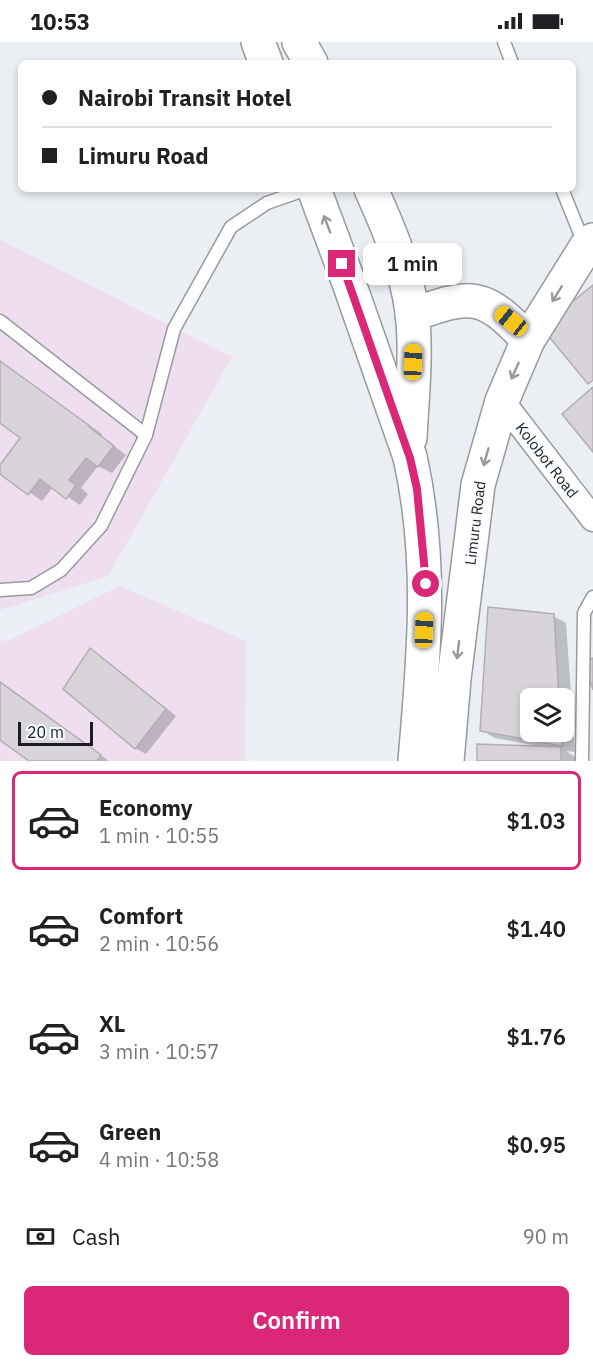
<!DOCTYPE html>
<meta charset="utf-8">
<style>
body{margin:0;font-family:"IBM Plex Sans",sans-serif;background:#f2f2f2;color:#202124;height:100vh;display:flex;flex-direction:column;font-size:22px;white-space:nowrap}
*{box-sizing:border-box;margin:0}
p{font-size:20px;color:#757577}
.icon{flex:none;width:33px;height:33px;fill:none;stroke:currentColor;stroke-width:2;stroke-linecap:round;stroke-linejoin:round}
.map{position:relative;height:719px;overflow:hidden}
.drawer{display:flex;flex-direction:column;background:#fff;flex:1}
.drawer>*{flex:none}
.banner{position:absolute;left:18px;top:18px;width:558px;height:132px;border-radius:9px;box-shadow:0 3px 9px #0003;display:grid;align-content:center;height:132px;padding:0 24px;background:#fff}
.controls{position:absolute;left:520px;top:646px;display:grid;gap:12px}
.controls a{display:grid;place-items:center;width:54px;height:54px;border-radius:9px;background:#fff;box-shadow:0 3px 9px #0003;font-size:30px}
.scale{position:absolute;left:18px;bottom:15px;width:75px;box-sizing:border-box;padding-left:6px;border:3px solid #1c1d1f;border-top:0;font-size:16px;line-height:21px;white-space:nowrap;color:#1c1d1f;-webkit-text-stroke:4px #f9fcfe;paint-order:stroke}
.end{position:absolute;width:27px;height:27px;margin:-14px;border:8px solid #db2777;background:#fff;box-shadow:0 0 0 3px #fff}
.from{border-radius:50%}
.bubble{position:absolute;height:42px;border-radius:9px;background:#fff;box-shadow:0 3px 9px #0003;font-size:20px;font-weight:600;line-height:42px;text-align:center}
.car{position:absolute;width:18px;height:36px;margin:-18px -9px;border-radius:8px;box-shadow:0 0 4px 2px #0007;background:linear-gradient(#f5c518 24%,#345 0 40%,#f5c518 0 76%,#345 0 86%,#f5c518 0)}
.banner b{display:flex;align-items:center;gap:21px;height:57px;font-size:22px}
.banner b+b{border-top:2px solid #e0e0e0}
.banner i{width:15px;height:15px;background:#202124}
ul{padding:10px 0 0;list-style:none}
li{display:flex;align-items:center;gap:18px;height:99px;margin:0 12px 9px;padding:0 12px;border:3px solid transparent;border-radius:9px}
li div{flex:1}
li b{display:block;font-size:22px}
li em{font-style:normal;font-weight:600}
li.current{border-color:#db2777}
li>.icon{width:54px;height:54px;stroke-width:1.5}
.pay{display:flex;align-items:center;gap:15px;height:66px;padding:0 24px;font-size:22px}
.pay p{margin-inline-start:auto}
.button{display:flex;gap:12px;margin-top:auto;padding:12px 24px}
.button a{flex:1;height:69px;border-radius:9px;background:#db2777;color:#fff;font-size:24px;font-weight:600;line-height:69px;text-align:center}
.status{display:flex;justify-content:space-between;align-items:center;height:42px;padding:0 30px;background:#fff;direction:ltr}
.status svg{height:16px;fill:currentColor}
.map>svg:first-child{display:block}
.education{fill:#eedef0}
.shadow{fill:#0003;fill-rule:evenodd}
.building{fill:#d8d4d9;stroke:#b2aeb2;stroke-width:1.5}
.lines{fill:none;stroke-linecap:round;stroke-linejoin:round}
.service-casing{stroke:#979a9e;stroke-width:15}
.minor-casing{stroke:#979a9e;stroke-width:27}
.secondary-casing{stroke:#979a9e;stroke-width:36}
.primary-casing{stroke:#979a9e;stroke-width:36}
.service{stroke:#fff;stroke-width:12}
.minor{stroke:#fff;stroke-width:24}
.secondary{stroke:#fff;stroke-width:33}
.primary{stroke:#fff;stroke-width:33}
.oneway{stroke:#99999a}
.route{stroke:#db2777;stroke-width:8}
.labels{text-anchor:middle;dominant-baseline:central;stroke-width:4.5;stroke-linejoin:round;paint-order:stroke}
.street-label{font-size:15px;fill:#1c1d1f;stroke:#f9fcfe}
</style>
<div class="status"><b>10:53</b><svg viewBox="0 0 49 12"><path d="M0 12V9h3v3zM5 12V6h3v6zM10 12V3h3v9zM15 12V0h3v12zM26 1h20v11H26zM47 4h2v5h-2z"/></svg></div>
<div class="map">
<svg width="593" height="719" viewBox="0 0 593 719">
<rect width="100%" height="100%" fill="#ebeef3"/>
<g class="education">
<path d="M0,198L232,315L108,534L0,568Z"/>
<path d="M120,544L246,599L245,719H0V596L5,600Z"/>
</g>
<g class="shadow">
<path d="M0,319L102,392L101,394L126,413L112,431L98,424L81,446L88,452L80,463L53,445L42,459L0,430V425L22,396L0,379Z"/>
<path d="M553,574L566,581L575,710L566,709L577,716V719H478L479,704L538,706V704L495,696L481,688ZM531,657H564V690H531Z"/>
<path d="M91,608L101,614L176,674L146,712L135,706Z"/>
<path d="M0,639L109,719H32L0,696Z"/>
</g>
<g class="building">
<path d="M593,243V338L588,342L541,285Z"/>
<path d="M0,319L90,384L89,385L114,404L98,425L86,416L69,438L76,443L66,457L40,437L28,453L0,432V423L20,396L0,381Z"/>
<path d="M593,345V410L562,372Z"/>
<path d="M488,565L554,572L559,657H531V690H561L562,704L480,689Z"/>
<path d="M90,606L166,667L135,707L63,647Z"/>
<path d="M593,616V648L584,619Z"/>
<path d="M0,640L101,713L97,719H29L0,698Z"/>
<path d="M477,702L561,705V719H477Z"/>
</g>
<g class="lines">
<defs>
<g id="service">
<path d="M504,0L512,21"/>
<path d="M562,147L585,204"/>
<path d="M0,279L146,393"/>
<path d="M0,548L31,546L61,528L101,484L146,393L174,287L231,185L267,161L307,147"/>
<path d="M582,719L584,571L593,555"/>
</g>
<path id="minor" d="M502,359L593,477"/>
<path id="secondary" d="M410,415C433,517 424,616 415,719"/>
<g id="primary">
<path d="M258,0L266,21"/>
<path d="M299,0L311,21"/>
<path d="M314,147L349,241L410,415"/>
<path d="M371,147C388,185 407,229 412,270C417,311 412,355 410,396"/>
<path d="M412,273C472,251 484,251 528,298"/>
<path d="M447,719L454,637L478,443L502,359L528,298L586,205L593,198"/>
</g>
</defs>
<use href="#service" class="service-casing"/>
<use href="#minor" class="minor-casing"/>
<use href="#secondary" class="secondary-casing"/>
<use href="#primary" class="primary-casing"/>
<use href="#service" class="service"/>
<use href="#minor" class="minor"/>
<use href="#secondary" class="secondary"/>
<use href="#primary" class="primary"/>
</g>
<defs><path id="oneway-shaft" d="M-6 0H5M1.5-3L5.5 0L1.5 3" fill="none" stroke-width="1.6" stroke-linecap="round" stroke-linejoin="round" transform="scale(1.5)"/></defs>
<g class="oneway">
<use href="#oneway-shaft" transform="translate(327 182) rotate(-111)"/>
<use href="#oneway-shaft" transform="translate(557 252) rotate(122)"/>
<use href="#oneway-shaft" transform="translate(515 329) rotate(114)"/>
<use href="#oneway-shaft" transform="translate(486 415) rotate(106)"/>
<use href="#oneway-shaft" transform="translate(458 608) rotate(97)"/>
</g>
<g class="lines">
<path class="route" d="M342,222L410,416L417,447L426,542"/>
</g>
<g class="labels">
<g class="street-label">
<text transform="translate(547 418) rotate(52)">Kolobot Road</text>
<text transform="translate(475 481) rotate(-83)">Limuru Road</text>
</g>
</g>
</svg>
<div class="controls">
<a><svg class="icon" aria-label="layers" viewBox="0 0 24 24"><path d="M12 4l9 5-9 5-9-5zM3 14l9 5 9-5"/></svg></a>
</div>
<div class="scale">20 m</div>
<i class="end from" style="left:426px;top:542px"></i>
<i class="end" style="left:342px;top:222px"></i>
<div class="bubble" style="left:363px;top:201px;width:99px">1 min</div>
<i class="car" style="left:511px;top:279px;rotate:309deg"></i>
<i class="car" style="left:413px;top:320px;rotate:2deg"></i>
<i class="car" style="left:424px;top:588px;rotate:2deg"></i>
<div class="banner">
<b><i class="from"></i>Nairobi Transit Hotel</b>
<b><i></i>Limuru Road</b>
</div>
</div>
<section class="drawer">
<ul>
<li class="current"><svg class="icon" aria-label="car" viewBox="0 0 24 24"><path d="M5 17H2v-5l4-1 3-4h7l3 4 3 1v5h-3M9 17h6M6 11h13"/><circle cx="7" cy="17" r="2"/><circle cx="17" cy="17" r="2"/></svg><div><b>Economy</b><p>1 min · 10:55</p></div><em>$1.03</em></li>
<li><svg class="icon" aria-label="car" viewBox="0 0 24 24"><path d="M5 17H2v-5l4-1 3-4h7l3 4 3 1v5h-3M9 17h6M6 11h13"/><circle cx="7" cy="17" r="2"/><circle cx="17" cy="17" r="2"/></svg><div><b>Comfort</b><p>2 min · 10:56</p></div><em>$1.40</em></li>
<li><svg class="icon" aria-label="car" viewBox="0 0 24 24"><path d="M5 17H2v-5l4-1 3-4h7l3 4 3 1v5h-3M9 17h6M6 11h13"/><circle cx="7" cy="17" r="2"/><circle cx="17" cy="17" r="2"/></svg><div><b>XL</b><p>3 min · 10:57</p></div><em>$1.76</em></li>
<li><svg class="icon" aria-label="car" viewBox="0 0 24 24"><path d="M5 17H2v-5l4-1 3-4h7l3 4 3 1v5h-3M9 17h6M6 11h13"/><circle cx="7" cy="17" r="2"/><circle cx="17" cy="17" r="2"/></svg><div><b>Green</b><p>4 min · 10:58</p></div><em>$0.95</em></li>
</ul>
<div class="pay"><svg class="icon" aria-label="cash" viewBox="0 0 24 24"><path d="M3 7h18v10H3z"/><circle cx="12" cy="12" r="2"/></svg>Cash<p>90 m</p></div>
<div class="button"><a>Confirm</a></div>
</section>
